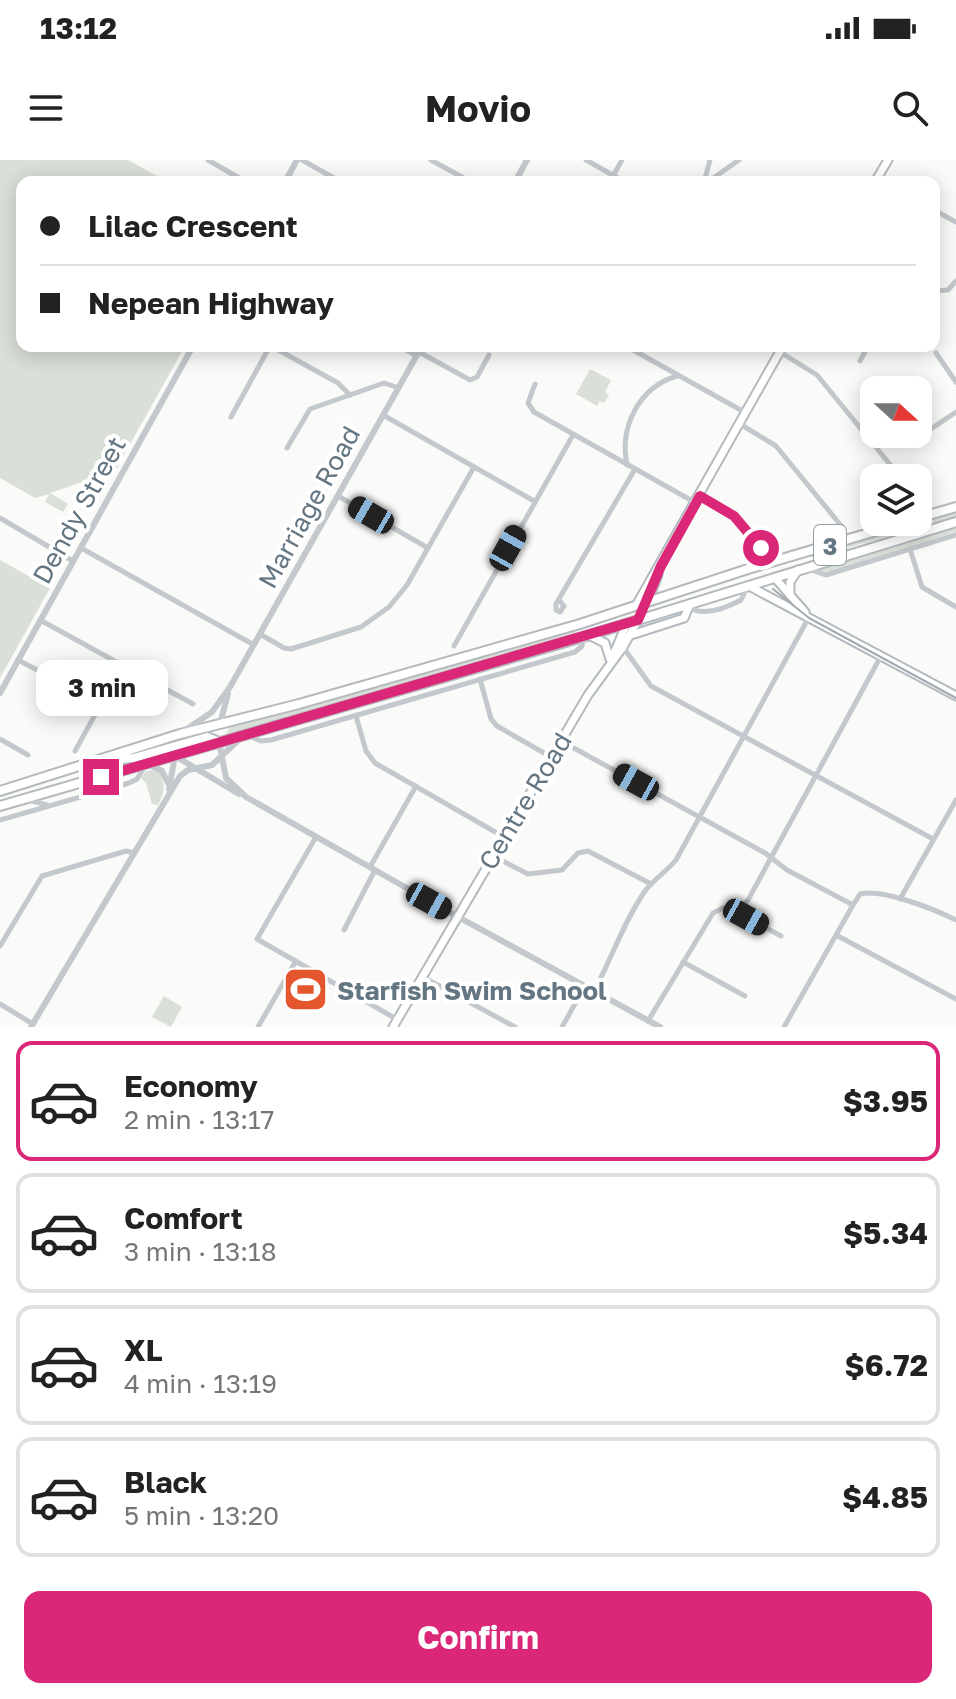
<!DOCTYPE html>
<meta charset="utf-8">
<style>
body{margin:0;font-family:"Golos Text",sans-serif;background:#f6f6f6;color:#222;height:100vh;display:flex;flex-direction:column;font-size:30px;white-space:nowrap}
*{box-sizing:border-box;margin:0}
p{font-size:26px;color:#767676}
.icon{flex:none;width:44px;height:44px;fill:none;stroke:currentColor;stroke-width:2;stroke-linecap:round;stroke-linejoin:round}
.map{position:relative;height:867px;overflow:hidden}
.panel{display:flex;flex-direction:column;background:#fff;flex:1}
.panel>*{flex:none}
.top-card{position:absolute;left:16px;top:16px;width:924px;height:176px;border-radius:16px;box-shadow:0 4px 20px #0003;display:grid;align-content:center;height:176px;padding:0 24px;background:#fff}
.needle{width:52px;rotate:111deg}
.buttons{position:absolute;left:860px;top:216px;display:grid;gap:16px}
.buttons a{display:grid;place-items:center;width:72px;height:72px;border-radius:16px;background:#fff;box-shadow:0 4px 20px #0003;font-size:40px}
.end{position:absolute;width:36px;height:36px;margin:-18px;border:10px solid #db2777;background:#fff;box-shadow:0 0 0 4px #fff}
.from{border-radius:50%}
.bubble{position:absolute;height:56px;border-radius:16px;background:#fff;box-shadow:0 4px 20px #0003;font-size:26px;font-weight:700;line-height:56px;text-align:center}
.car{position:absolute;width:24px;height:48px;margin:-24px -12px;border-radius:10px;box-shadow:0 0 6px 2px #0007;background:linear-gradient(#222 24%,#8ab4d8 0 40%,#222 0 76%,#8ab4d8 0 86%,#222 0)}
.top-card b{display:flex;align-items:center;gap:28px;height:76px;font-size:30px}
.top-card b+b{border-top:2px solid #e0e0e0}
.top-card i{width:20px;height:20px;background:#222}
ul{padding:14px 0 0;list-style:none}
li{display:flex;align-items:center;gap:24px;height:120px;margin:0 16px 12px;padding:0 8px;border:4px solid #e0e0e0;border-radius:16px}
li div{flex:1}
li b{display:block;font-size:30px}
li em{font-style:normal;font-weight:700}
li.active{border-color:#db2777}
li>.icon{width:72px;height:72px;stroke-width:1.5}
.action{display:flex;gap:16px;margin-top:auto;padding:16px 24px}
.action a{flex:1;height:92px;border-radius:16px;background:#db2777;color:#fff;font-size:32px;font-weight:700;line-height:92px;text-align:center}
.status{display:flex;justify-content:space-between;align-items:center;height:56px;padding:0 40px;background:#fff;direction:ltr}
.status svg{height:22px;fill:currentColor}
header{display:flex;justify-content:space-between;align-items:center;height:104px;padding:0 24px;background:#fff;font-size:36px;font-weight:700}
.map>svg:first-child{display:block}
.green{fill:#dadfd7}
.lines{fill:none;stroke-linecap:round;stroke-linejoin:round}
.secondary-casing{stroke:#b3babf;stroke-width:11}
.trunk-casing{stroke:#b4b9bd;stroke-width:12}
.minor{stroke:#c3c8cc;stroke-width:5}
.tertiary{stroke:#c3c8cc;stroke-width:6}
.secondary{stroke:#fff;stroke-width:7}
.trunk{stroke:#fff;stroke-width:8}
.tram{stroke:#a2aab0;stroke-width:2}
.route{stroke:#db2777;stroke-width:10}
.labels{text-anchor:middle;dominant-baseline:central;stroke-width:8;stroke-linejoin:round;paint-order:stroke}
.shield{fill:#fff;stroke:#939fa8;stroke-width:2}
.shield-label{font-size:24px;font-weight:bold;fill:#657683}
.street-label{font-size:26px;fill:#657683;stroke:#fff}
.poi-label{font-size:26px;font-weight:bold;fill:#657683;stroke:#fff;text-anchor:start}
</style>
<div class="status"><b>13:12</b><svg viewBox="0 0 49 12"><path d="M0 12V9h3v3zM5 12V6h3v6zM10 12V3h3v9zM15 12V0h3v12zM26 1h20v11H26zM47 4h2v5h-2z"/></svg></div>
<header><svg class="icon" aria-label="menu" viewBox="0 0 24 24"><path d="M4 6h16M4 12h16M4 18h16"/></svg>Movio<svg class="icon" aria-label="search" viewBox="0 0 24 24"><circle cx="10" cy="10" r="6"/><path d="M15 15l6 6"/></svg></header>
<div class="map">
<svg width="956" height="867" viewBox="0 0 956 867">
<rect width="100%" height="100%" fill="#fafaf8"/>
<g class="green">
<path d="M0,0H128L168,22H22V186H185L115,311L50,333L68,344L63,352L45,342L49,334L35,338L0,318Z"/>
<path d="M590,209L611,220L605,232L609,235L604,243L600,241L597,246L576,234Z"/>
<path d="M956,352V357L815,397H806Z"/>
<path d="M956,368V372L829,412L816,411Z"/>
<path d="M0,400L50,428L0,518Z"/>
<path d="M574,472L578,473L226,575L230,566L310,547Z"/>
<path d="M154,609L159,611C166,625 165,631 158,645L152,644L146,623L141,618L145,612Z"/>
<path d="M164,836L182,847L171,867L152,857Z"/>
</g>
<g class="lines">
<defs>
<g id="secondary">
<path d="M875,22L888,0"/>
<path d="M775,418L805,452"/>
<path d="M749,426L956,536"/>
<path d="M790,435V422L798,410"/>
<path d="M648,441L658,415"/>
<path d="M637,444L783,186"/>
<path d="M589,475L605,483L610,499"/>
<path d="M631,475L684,458L690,444"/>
<path d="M612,498L627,463"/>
<path d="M393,867L588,535L623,487L638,460"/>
</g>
<g id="trunk">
<path d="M918,358L956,347"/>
<path d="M108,600L134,598L207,577L219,582"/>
<path d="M0,631L180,574L299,544L580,464L748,409L906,362"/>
<path d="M0,646L583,477L956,362"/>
</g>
</defs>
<use href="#secondary" class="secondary-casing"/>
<use href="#trunk" class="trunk-casing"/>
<g class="minor">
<path d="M208,0L246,22"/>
<path d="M302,0L341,22"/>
<path d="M431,0L471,22"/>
<path d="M586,0L625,22"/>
<path d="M613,16L622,0"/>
<path d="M704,21L712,19L739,0"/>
<path d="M704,22L710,0"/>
<path d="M934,50L956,62"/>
<path d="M934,131L948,130L956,121"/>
<path d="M271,186L338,223L350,235"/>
<path d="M399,186L417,196"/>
<path d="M626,186L746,253"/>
<path d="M419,192L470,220L477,217L489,195"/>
<path d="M780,192L817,215L901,318"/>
<path d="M936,193L956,222"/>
<path d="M860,201L868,186"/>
<path d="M535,224L528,243L534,252L696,343"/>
<path d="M383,255L534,341"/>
<path d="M231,257L270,186"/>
<path d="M740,264L776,286L843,368"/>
<path d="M922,275L956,252"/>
<path d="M287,288L310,249L384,223L399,228"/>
<path d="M627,305C619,267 639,227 677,216"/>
<path d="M338,336L428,388"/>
<path d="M700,336L734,356L764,392"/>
<path d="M918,339L921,343"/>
<path d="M0,358L73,401"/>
<path d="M81,388L254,485"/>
<path d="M910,389L922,427L956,447"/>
<path d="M808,409L826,415L956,375"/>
<path d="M559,440L564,446L560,452L556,450V444L635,309"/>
<path d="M691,444L694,450C709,455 728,447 741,440L747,427"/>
<path d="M40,460L193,544"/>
<path d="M260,474L284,488L291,489L361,467L389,447L407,425L474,307"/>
<path d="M454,486L573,275"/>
<path d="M623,487L651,526L933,679"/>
<path d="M18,500L64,524"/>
<path d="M480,519L491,559L497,566L551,597"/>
<path d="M356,556L366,591L375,603L504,677"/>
<path d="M247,575L261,581L271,580L575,492L582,486L583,477"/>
<path d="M0,579L28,595"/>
<path d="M561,581L765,693L787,710L853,745L860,734C882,728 936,750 956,760"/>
<path d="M75,591L122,506"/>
<path d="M25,639L47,645"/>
<path d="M0,660L129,623L137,619L145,606"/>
<path d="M316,677L257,779L398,860"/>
<path d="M493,696L528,714L562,710L578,693L588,691L651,724"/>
<path d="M370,707L416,626"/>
<path d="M900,739L956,640"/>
<path d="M737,748L746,757L781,776"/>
<path d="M344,770L375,710"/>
<path d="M836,775L956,839"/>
<path d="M0,786L42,716L126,691L134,693"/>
<path d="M683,802L745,836"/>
<path d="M423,817L515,867"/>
<path d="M594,831C612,798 623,763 645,731C654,719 667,711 676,700L809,457"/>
<path d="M0,844L33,864"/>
<path d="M648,861L713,753L723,748H740L748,740L881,496"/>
<path d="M258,867L296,801"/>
<path d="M562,867L585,826"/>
<path d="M784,867L853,745"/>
</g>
<g class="tertiary">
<path d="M285,22L297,0"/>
<path d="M515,22L527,0"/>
<path d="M0,533L193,186"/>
<path d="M220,563L228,534"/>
<path d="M184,571L212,552L230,527L422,186"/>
<path d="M219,582L226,618L246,637L449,752L660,867"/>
<path d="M147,603L162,611L168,623"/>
<path d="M169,629L175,596L239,634"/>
<path d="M31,867L180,616L188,610L212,605L244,575"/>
</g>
<use href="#secondary" class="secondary"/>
<use href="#trunk" class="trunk"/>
<path class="tram" d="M773,429L809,458L956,538"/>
</g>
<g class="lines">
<path class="route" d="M101,617L638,460L661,406L700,336L734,356L761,388"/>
</g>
<defs>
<symbol id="stadium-square" viewBox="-11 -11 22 22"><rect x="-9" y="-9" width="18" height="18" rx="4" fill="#e4572e" stroke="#fff"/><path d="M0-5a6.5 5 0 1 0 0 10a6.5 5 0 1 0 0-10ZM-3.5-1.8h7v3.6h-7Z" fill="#fff"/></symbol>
</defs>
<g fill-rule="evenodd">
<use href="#stadium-square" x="280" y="804" width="51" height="51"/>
</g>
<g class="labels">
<rect class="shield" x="814" y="365" width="32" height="40" rx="6"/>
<g class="shield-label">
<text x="830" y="385">3</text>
</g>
<g class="street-label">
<text transform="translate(309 347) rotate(-61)">Marriage Road</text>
<text transform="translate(79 350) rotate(-61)">Dendy Street</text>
<text transform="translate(525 641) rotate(-59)">Centre Road</text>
</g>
<g class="poi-label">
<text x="337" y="830">Starfish Swim School</text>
</g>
</g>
</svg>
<div class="buttons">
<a><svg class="needle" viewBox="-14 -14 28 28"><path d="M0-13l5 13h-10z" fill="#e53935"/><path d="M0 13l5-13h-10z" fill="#767676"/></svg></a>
<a><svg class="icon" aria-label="layers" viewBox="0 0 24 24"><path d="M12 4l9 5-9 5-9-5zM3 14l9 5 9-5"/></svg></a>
</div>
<i class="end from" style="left:761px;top:388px"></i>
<i class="end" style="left:101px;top:617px"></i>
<div class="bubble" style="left:36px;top:500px;width:132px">3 min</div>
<i class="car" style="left:371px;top:355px;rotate:300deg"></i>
<i class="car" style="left:508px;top:388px;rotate:29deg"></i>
<i class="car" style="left:636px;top:622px;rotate:299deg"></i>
<i class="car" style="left:429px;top:741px;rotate:119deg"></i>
<i class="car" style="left:746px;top:757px;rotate:119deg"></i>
<div class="top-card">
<b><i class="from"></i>Lilac Crescent</b>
<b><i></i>Nepean Highway</b>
</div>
</div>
<section class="panel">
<ul>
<li class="active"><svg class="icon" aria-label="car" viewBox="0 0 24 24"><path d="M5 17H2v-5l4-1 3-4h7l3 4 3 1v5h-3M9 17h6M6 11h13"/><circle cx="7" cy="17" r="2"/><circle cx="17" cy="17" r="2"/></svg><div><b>Economy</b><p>2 min · 13:17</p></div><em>$3.95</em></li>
<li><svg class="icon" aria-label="car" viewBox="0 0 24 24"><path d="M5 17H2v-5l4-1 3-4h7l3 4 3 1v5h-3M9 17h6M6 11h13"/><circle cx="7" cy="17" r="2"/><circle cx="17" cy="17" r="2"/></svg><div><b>Comfort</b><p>3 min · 13:18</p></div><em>$5.34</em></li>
<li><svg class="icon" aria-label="car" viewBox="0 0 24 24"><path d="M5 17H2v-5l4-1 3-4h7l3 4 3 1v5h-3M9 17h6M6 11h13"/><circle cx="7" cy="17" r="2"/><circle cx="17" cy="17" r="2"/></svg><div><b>XL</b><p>4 min · 13:19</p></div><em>$6.72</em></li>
<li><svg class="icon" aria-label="car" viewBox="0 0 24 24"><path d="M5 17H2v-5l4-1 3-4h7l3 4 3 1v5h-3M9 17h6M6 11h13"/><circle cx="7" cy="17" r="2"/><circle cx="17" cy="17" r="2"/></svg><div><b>Black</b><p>5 min · 13:20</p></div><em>$4.85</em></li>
</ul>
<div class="action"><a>Confirm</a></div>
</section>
